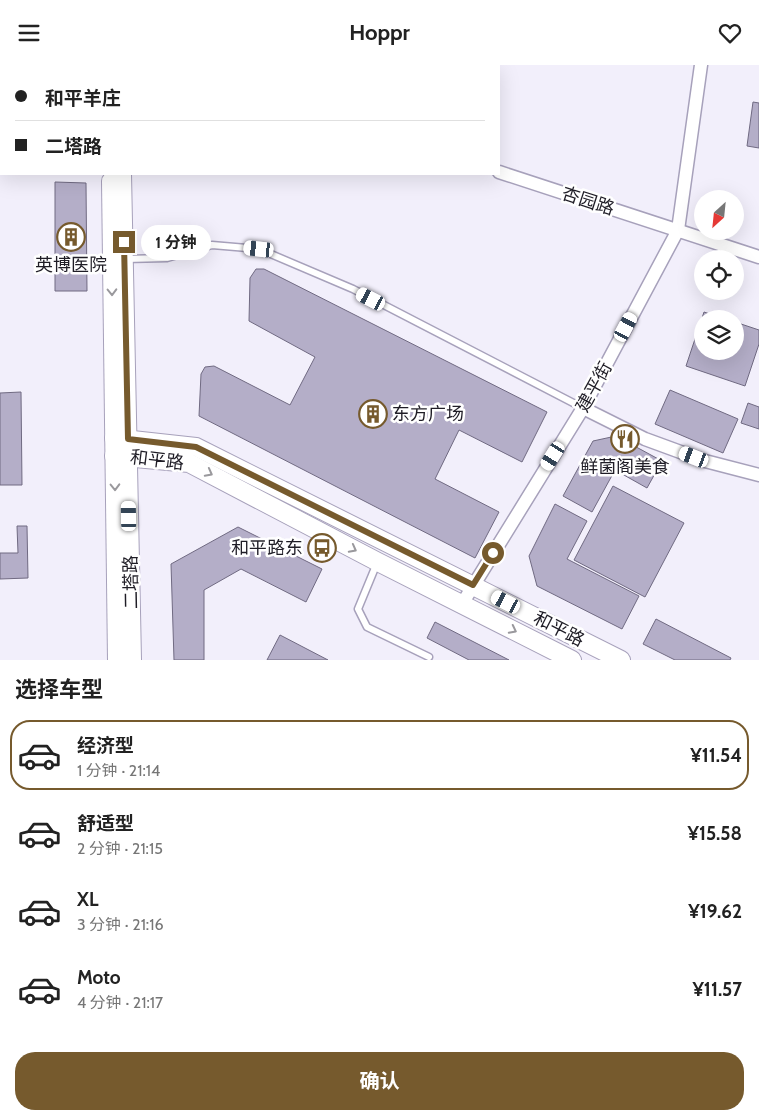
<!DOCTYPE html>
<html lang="zh">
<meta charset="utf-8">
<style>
body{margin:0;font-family:Cabin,"Noto Sans SC",sans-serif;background:#f2f2f2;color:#222;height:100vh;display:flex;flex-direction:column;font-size:19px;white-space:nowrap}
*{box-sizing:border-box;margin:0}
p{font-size:16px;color:#767676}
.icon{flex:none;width:28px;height:28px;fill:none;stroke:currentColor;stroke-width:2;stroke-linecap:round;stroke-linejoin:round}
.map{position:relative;height:595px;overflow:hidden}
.details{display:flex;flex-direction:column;background:#fff;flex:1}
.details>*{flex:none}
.banner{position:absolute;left:0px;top:0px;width:500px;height:110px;box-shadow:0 5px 20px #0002;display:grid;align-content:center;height:110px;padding:0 15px;background:#fff}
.needle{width:32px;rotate:207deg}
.tools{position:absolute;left:694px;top:125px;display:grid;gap:10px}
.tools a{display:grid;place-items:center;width:50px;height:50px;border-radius:50%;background:#fff;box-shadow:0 5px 20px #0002;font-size:25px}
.end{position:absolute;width:22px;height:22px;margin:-11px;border:6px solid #765a2d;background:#fff;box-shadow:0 0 0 2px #fff}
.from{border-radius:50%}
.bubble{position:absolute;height:35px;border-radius:18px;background:#fff;box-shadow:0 5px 20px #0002;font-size:16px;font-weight:700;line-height:35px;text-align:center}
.car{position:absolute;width:15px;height:30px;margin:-15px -8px;border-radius:6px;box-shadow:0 0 4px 1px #0007;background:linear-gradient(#fff 24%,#345 0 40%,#fff 0 76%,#345 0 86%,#fff 0)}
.banner b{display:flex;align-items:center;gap:18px;height:48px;font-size:19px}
.banner b+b{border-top:1px solid #e0e0e0}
.banner i{width:12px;height:12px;background:#222}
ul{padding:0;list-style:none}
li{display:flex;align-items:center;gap:15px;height:70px;margin:0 10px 8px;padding:0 5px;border:2px solid transparent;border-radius:20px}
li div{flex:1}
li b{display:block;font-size:19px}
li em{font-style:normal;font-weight:700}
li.on{border-color:#765a2d}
li>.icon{width:45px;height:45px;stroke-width:1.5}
h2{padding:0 15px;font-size:22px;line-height:60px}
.action{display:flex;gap:10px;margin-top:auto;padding:10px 15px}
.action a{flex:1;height:58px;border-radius:20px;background:#765a2d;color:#fff;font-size:20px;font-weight:700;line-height:58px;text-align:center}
header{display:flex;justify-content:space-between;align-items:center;height:65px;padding:0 15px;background:#fff;font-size:22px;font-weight:700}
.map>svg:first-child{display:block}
.building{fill:#b4aec8;stroke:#706a82}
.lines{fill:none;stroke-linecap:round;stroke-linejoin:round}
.lane-casing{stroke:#a7a1bb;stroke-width:9}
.street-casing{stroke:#a7a1bb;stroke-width:15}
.secondary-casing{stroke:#a7a1bb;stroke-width:20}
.lane{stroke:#fff;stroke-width:6}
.street{stroke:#fff;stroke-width:12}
.secondary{stroke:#fff;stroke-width:18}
.oneway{stroke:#9a999d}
.route{stroke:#765a2d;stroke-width:6}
.labels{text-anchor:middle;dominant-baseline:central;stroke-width:5;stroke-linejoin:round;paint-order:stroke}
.street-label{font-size:18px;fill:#1f1d26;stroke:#fff}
.poi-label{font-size:18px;fill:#1f1d26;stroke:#fff}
</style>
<header><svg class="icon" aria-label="menu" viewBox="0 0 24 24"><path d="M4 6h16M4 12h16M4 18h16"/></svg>Hoppr<svg class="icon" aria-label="heart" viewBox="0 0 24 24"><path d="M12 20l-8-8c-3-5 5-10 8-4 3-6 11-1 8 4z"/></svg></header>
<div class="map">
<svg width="759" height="595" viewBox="0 0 759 595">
<rect width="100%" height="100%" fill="#f2effb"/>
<g class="building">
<path d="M0,16H1V70L0,69Z"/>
<path d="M753,37L759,38V83L747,81Z"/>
<path d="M55,117L86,118L87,226H55Z"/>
<path d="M256,204H264L547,347L522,397L459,365L435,414L499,447L475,493L199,351L201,309L205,302L214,301L290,340L315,292L249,256L250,213Z"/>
<path d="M704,247L724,254H702V286H735V257L759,265V279L745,321L686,301Z"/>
<path d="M670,325L738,354L723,388L655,359Z"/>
<path d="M21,327L22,420H0V328Z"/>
<path d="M748,338L759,342V364L741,358Z"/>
<path d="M616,371L662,396L647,423L615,405L592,447L563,431L593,376Z"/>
<path d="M613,421L684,458L645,532L574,495Z"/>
<path d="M555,439L587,456L567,494L639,531L622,564L537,521L529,491Z"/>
<path d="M17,461H27L28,513L0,514V488H18Z"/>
<path d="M238,462L322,504L306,537L241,504L204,525V595H174L171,499Z"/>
<path d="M656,554L731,593L730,595H675L643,579Z"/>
<path d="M435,557L509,595H469L427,573Z"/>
<path d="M280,570L328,595H267Z"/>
</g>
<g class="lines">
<defs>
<g id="lane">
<path d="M125,194L167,193L212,180L259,184L353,224L583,343"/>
<path d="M377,498L358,544L367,562L429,592"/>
</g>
<g id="street">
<path d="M409,1V0"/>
<path d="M0,78H1"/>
<path d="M499,107L759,192"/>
<path d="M583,343L645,374L705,396L759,410"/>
<path d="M462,539L583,343L678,165L701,0"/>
</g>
<g id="secondary">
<path d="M120,0V1"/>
<path d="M122,109L132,595"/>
<path d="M111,116L117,595"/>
<path d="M114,373L196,382L621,595"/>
<path d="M114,391L189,398L378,497L572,595"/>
</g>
</defs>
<use href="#lane" class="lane-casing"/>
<use href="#street" class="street-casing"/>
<use href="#secondary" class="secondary-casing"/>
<use href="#lane" class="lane"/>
<use href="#street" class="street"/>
<use href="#secondary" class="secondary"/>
</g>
<defs><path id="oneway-chevron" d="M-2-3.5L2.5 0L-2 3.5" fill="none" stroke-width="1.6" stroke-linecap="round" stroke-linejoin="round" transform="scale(1.25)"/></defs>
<g class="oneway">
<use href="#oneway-chevron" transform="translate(112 227) rotate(89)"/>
<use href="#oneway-chevron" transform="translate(209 408) rotate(28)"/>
<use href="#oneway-chevron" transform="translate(115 422) rotate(89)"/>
<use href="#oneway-chevron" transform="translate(353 484) rotate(28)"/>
<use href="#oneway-chevron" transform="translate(513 565) rotate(27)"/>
</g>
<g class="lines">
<path class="route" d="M124,177L128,374L196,382L473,520L493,488"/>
</g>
<defs>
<symbol id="building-ring" viewBox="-11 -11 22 22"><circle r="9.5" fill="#fff" stroke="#765a2d" stroke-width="1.5"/><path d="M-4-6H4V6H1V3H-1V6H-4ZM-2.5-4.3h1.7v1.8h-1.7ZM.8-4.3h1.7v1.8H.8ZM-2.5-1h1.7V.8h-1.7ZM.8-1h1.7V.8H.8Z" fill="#765a2d"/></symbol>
<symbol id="restaurant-ring" viewBox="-11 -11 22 22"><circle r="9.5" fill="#fff" stroke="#765a2d" stroke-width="1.5"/><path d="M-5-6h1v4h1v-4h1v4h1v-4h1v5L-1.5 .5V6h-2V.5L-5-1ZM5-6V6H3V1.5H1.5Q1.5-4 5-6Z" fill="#765a2d"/></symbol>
<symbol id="bus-ring" viewBox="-11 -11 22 22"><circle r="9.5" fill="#fff" stroke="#765a2d" stroke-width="1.5"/><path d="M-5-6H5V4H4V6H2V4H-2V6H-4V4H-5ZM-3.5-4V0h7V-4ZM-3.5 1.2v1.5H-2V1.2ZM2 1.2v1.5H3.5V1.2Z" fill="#765a2d"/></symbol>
</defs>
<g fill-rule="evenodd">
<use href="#building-ring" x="55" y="156" width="32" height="32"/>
<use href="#building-ring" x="357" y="333" width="32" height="32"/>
<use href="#restaurant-ring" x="609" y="358" width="32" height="32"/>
<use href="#bus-ring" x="306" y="467" width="32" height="32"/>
</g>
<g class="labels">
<g class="street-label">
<text transform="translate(588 136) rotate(18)">杏园路</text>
<text transform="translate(594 322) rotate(-61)">建平街</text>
<text transform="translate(157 395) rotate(7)">和平路</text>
<text transform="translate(131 517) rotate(-91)">二塔路</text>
<text transform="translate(559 564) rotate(27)">和平路</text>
</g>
<g class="poi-label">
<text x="71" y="200">英博医院</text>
<text x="392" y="349" text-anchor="start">东方广场</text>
<text x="625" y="402">鲜菌阁美食</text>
<text x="303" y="483" text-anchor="end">和平路东</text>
</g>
</g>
</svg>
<div class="tools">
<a><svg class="needle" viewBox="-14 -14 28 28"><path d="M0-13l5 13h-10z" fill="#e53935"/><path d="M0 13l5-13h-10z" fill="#767676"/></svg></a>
<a><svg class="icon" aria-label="locate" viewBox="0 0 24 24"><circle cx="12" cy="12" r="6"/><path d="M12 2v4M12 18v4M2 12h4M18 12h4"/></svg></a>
<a><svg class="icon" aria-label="layers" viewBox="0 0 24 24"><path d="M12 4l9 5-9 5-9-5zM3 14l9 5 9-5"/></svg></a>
</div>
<i class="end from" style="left:493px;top:488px"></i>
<i class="end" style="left:124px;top:177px"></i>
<div class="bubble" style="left:141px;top:160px;width:70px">1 分钟</div>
<i class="car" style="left:259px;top:184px;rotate:276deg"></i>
<i class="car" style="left:371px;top:234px;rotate:297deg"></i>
<i class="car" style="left:626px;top:262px;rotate:28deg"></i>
<i class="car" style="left:553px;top:391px;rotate:212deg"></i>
<i class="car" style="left:694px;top:392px;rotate:291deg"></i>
<i class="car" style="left:129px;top:451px;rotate:359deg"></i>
<i class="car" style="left:506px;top:537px;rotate:297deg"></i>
<div class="banner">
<b><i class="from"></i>和平羊庄</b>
<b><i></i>二塔路</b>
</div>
</div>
<section class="details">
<h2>选择车型</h2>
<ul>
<li class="on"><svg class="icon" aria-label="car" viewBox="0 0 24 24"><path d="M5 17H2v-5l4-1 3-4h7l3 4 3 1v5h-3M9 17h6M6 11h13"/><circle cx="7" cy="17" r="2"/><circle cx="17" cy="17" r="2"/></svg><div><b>经济型</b><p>1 分钟 · 21:14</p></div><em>¥11.54</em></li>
<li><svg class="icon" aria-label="car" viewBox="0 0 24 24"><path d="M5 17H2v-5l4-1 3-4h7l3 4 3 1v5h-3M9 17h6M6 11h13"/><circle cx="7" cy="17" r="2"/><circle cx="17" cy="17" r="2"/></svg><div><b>舒适型</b><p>2 分钟 · 21:15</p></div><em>¥15.58</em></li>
<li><svg class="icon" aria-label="car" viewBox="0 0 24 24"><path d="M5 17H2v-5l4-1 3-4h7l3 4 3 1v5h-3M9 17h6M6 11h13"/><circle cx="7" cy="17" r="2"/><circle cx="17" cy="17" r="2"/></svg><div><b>XL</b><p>3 分钟 · 21:16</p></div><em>¥19.62</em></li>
<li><svg class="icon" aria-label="car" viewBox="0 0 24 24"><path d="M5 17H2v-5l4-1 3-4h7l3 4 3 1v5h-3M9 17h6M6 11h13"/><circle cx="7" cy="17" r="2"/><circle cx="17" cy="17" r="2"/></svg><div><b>Moto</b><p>4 分钟 · 21:17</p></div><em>¥11.57</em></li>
</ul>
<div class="action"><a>确认</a></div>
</section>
